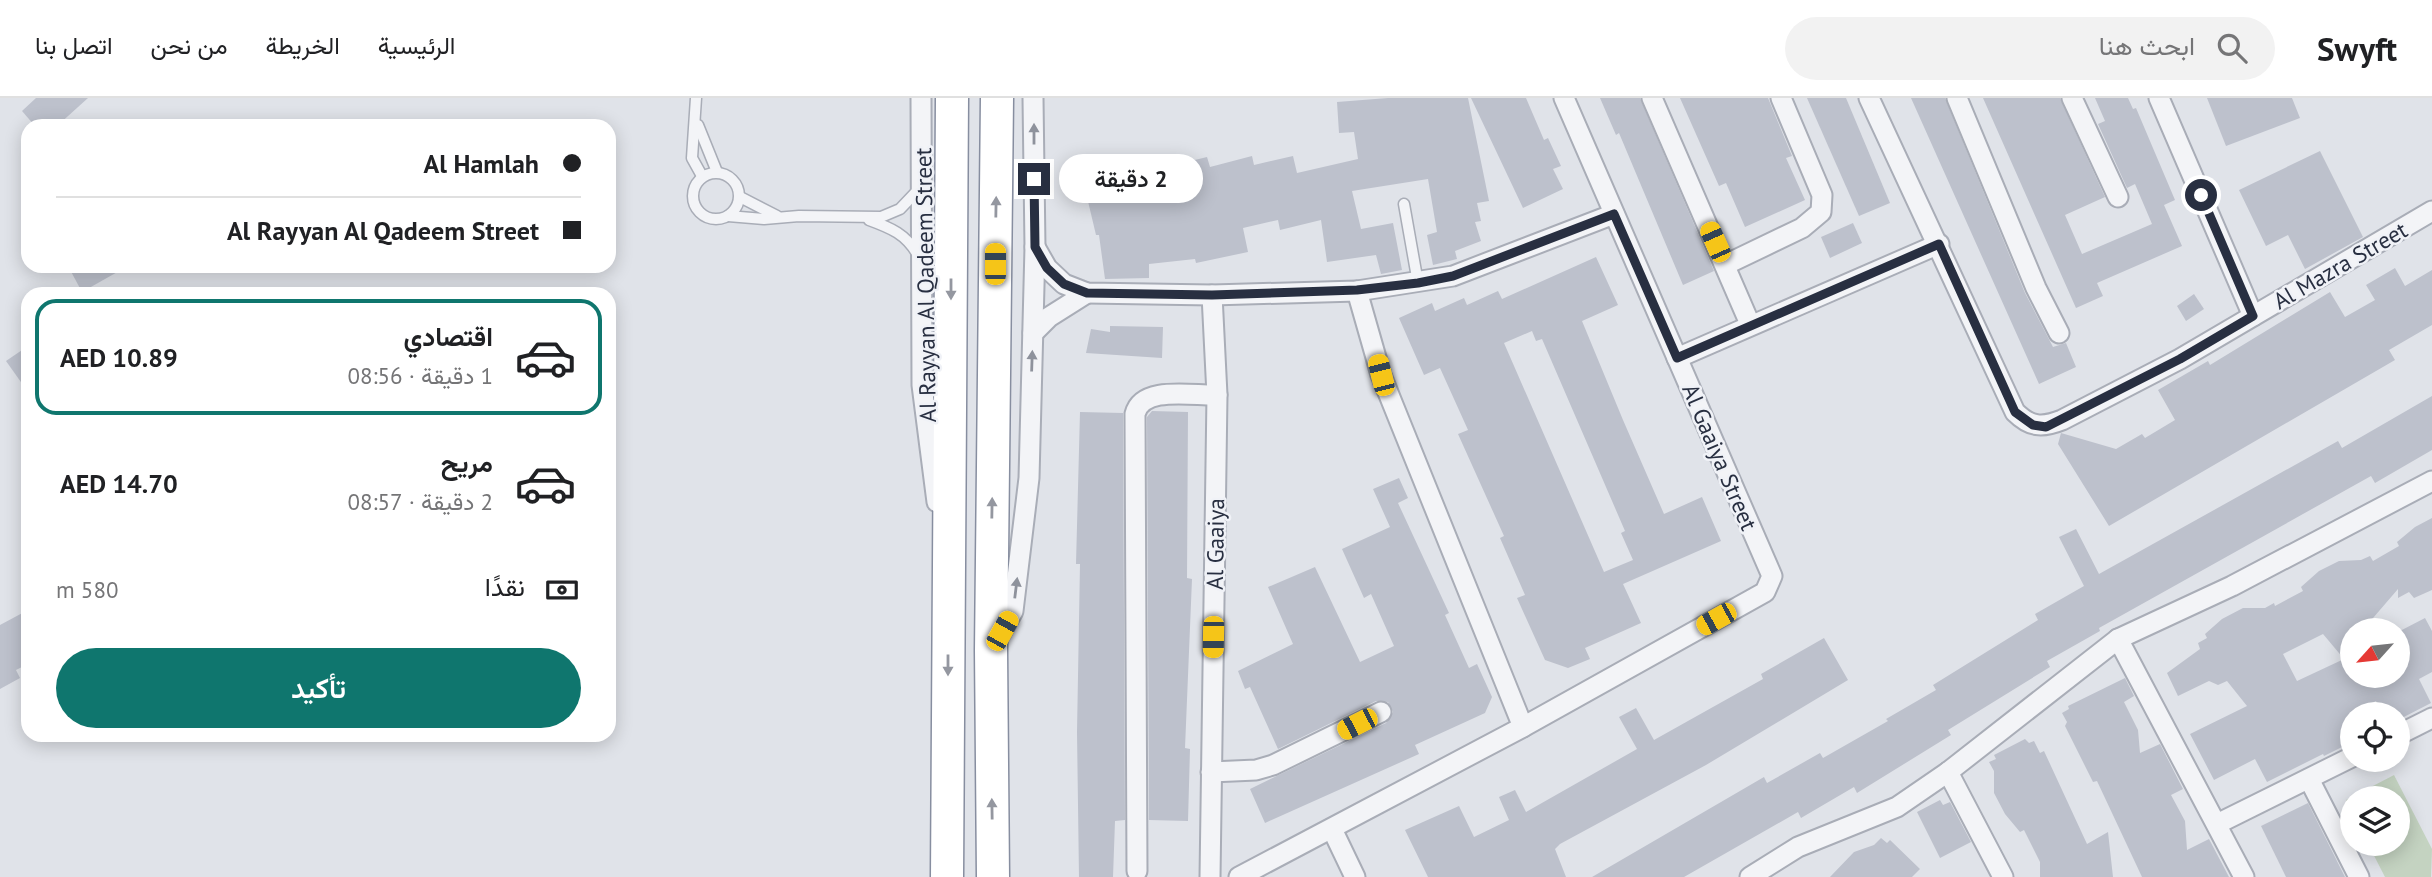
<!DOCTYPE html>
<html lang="ar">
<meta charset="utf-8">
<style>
body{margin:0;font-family:"PT Sans",Vazirmatn,sans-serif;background:#f2f2f2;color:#202124;direction:rtl;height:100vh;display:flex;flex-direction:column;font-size:26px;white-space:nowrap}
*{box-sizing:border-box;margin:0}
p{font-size:23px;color:#757577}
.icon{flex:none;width:38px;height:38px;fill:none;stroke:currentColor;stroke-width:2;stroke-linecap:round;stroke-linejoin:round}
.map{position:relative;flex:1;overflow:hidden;direction:ltr}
.side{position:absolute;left:21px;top:189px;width:595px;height:455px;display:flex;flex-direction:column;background:#fff;border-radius:21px;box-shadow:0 4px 18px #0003;direction:rtl}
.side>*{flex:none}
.hud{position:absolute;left:21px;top:21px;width:595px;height:154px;border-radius:21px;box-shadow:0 4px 18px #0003;direction:rtl;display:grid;align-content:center;height:154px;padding:0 35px;background:#fff}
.needle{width:46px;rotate:243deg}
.fabs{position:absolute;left:2340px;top:520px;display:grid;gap:14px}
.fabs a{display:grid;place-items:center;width:70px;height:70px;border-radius:50%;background:#fff;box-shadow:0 4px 18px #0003;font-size:35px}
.end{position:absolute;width:32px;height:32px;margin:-16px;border:9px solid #282f41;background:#fff;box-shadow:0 0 0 4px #fff}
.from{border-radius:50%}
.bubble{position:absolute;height:49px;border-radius:24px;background:#fff;box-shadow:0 4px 18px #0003;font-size:23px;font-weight:600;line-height:49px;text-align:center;direction:rtl}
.car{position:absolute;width:21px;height:42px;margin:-21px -10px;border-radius:9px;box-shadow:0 0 5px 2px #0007;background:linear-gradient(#f5c518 24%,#345 0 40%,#f5c518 0 76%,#345 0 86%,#f5c518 0)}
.hud b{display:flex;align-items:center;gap:24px;height:66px;font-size:26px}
.hud b+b{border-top:2px solid #e0e0e0}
.hud i{width:18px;height:18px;background:#202124}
ul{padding:12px 0 0;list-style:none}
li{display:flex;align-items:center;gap:21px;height:116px;margin:0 14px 10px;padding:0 21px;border:4px solid transparent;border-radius:21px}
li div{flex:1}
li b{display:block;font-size:26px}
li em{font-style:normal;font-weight:600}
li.current{border-color:#0f766e}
li>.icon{width:63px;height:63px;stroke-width:1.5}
.pay{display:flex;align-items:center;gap:18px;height:77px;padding:0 35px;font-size:26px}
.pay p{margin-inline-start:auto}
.cta{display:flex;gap:14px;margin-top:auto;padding:14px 35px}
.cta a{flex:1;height:80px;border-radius:42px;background:#0f766e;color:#fff;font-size:28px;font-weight:600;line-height:80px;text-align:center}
header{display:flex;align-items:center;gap:42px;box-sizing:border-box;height:98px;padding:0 35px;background:#fff;border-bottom:2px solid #e0e0e0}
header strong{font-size:33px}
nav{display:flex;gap:38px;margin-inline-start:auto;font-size:24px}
.search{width:490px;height:63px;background:#f2f2f2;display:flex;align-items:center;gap:18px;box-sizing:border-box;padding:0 24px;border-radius:38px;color:#757577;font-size:26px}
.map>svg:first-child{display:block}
.green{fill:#c4d3c1}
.building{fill:#bdc1cc;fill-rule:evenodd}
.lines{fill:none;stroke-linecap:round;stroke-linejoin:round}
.service-casing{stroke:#a9adb7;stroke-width:13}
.minor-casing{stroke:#a9adb7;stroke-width:23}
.trunk-casing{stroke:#878ea0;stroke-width:35}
.service{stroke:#f3f4f7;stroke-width:10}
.minor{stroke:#f3f4f7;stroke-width:19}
.trunk{stroke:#fff;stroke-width:32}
.oneway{fill:#8e929c}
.oneway2{fill:#9497a0}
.route{stroke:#282f41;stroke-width:9}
.labels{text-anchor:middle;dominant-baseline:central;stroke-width:5;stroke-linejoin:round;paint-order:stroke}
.street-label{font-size:23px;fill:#282f41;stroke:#f0f2f7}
</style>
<header>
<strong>Swyft</strong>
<div class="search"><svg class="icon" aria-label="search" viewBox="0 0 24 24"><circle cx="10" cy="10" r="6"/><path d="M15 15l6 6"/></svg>ابحث هنا</div>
<nav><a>الرئيسية</a><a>الخريطة</a><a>من نحن</a><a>اتصل بنا</a></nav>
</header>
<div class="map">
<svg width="2432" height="779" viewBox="0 0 2432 779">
<rect width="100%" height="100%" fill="#e0e3e9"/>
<path class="green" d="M2394,677L2432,751L2431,779H2385L2368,746H2398V700H2352V713L2346,702Z"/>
<g class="building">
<path d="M36,0H88L57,28H35L22,13Z"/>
<path d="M1388,0H1468L1489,103L1477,105L1481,123L1475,124L1481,143L1455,153L1457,161L1433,167L1427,137L1437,134L1428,81L1352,93L1361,131L1393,125L1402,172L1381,176L1376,157L1327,164L1321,122L1280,132L1278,122L1243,130L1248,154L1196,165L1195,161L1149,166V180L1105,181L1099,137H1096L1082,78L1117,70L1118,76L1161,66L1162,70L1207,59L1210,69L1252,58L1254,67L1293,58L1297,75L1358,61L1354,34L1339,35L1337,4Z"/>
<path d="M1471,0H1526L1544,42L1548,40L1561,68L1553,71L1563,91L1523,110Z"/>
<path d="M1600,0H1640L1714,173L1683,187L1619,35L1616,37Z"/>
<path d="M1680,0H1768L1792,58L1786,60L1805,102L1745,129L1726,85L1719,88Z"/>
<path d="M1807,0H1846L1890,105L1859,118Z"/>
<path d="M1911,0H1945L2025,195L2053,249L2066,245L2076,269L2039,286Z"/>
<path d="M1983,0H2060L2105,99L2065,117L2082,156L2152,126L2135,86L2127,90L2098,26L2105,23L2095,0H2128L2133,11L2136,10L2175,102L2164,107L2182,148L2097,185L2103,198L2076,210Z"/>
<path d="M2207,0H2292L2300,20L2226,48Z"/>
<path d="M2320,53L2363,139L2305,171L2288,137L2266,148L2239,92Z"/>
<path d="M1853,125L1862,145L1830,160L1821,139Z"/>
<path d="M1596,159L1618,207L1582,223L1623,322L1664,416L1702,399L1721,443L1623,486L1641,525L1585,550L1590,561L1568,570L1545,562L1517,500L1525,497L1500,440L1504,438L1458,336L1468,332L1440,270L1424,277L1399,220L1432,205L1435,213L1464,200L1467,207L1498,193L1502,201ZM1532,233L1536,243L1542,241L1625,433L1621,435L1633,462L1604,474L1504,245Z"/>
<path d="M68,168H128L82,194Z"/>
<path d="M2395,170L2405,188L2432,172V227L2389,252L2395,262L2109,428L2058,346L2061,335L2116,351L2142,336L2145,340L2175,322L2158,292L2208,263L2210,267L2330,194L2345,219L2375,202L2366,187Z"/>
<path d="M2194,196L2204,211L2186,223L2177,208Z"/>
<path d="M1110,228L1163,229L1162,260L1086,255L1091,231L1110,234Z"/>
<path d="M28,248V294L6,263Z"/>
<path d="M2432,298V352L2375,385L2371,378L2099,530L2100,533L2047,563L2050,569L1948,632L1951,637L1857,695L1854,689L1801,720L1798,714L1684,779H1592L1764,679L1767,685L1820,655L1823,660L1888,623L1886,621L1936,592L1933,587L2038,522L2035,516L2084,488L2059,439L2076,431L2099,476L2338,343L2342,350Z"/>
<path d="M1152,313L1188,314L1187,480L1192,481L1185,650L1190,651L1188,723L1149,722L1147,319Z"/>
<path d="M1080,314L1123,315L1125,722L1115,723L1113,779H1079L1077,634L1080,466H1076Z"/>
<path d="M1399,380L1408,400L1398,405L1449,515L1445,517L1469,570L1477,566L1492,599L1485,615L1415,647L1419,656L1265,725L1250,691L1386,625L1393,614L1388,604L1376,603L1278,651L1250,589L1245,591L1238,573L1293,546L1268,489L1315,469L1360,564L1394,548L1371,496L1364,500L1342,451L1390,429L1373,391Z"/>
<path d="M2432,420V492L2414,500L2409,494L2398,500V491L2367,527L2352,532V578H2398V534L2425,520L2432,533V574L2419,581L2431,605L2398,622V616H2382L2376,603L2352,615V644L2324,658L2323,656L2267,684L2255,661L2214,682L2190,636L2247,608L2227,583L2218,587L2209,583L2178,598L2167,575L2200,551L2198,545L2207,540L2205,536L2222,521L2243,510H2265L2274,505L2275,508L2303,493L2301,489L2319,473L2339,463L2361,462L2370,458L2373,463L2399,448L2397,444L2415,429ZM2323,536L2344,561L2297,583L2283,556Z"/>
<path d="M28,512V566L16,572L20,580L0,591V527Z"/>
<path d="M1824,540L1848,582L1706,667L1560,746L1555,751L1566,779H1428L1405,732L1459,708L1474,739L1509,722L1499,699L1515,692L1526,714L1637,651L1619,619L1636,610L1654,642L1763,581L1761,576Z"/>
<path d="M2125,580L2134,598L2124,604L2138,632L2140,655L2160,646L2183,691L2171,697L2185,723L2187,752L2209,741L2229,779H2142L2097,683L2093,684L2065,628L2067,624L2062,615L2069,611L2068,608Z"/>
<path d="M2025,641L2029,645L2034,643L2040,655L2044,653L2087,746L2108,734L2113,779H2040V764L2024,732L2020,734L2005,716L1994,695V673L1989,664L1996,661L1994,657Z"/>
<path d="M1940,702L1943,707L1950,704L1971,744L1940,760L1917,714Z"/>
<path d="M2308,705L2345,779H2286L2261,728Z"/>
<path d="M1881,740L1887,745L1890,742L1920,771L1912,779H1830L1854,754L1874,747Z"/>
</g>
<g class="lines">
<defs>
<g id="service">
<path d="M696,0L692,60L702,78"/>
<path d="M698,27L717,74"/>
<circle cx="716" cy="98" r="23"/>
<path d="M740,99L777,118"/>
<path d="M1404,106L1418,185"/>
<path d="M728,118L764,121L799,118L881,119L900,111L919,91"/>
<path d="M869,122C891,130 906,136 918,157"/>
</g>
<g id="minor">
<path d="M921,0L922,287L937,404"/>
<path d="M1652,0L1750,226"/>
<path d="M1869,0L2015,314C2030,329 2042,330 2062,322L2180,261L2432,113"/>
<path d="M1957,0L2036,190L2059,235"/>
<path d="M2072,0L2118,99"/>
<path d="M2159,0L2253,218"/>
<path d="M1035,149L1047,170L1064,186L1087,195L1212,197L1357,193L1453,178L1614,116"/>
<path d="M1725,167L1802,130L1821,114L1822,97L1781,0"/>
<path d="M1357,193L1381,277L1523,629"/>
<path d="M1033,235L1049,219L1087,195"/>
<path d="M1677,260L1939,146"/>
<path d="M2118,541L2244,779"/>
<path d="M995,545L1013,513L1029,380L1035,149L1033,0"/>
<path d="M2398,637L2432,620"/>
<path d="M1211,674L1256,672L1273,667L1381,614"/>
<path d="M1948,674L2003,779"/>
<path d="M2309,681L2359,779"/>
<path d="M2217,726L2352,659"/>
<path d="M1332,731L1355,779"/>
<path d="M1137,773L1135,316C1142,287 1193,298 1217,297"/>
<path d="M1210,779L1217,297L1212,197"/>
<path d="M1239,779L1523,629L1765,494L1772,478L1564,0"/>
<path d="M1750,779L1798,749L1897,709L1948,674L2118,541L2232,488L2432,383"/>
</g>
<g id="trunk">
<path d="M947,779L952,0"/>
<path d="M993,779L991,552L997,0"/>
</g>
</defs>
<use href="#service" class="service-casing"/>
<use href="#minor" class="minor-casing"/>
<use href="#trunk" class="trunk-casing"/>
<use href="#service" class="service"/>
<use href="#minor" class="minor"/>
<use href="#trunk" class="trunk"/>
</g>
<defs><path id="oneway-solid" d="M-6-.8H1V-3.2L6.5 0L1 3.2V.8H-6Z" transform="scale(1.75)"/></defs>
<g class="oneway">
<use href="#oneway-solid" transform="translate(1034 36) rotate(-90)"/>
<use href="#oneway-solid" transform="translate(1032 263) rotate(-88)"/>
<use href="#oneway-solid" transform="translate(1016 490) rotate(-83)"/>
</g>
<g class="oneway2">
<use href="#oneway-solid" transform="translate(996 109) rotate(-89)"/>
<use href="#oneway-solid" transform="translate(951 191) rotate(90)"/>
<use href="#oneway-solid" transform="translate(992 410) rotate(-89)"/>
<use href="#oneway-solid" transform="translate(948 567) rotate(90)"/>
<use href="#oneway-solid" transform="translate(992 711) rotate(-91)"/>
</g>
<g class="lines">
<path class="route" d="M1034,81L1035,149L1047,170L1064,186L1087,195L1212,197L1357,192L1418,185L1453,178L1614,116L1677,260L1939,146L2015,314L2033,327L2046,329L2180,261L2253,218L2201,97"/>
</g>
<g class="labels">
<g class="street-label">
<text transform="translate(2340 167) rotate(-30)">Al Mazra Street</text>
<text transform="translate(925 187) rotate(-91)">Al Rayyan Al Qadeem Street</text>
<text transform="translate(1720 359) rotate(67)">Al Gaaiya Street</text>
<text transform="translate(1215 446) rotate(-89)">Al Gaaiya</text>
</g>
</g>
</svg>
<div class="fabs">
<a><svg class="needle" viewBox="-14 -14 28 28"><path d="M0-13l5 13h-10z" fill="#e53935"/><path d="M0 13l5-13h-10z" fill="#757577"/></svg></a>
<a><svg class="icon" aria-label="locate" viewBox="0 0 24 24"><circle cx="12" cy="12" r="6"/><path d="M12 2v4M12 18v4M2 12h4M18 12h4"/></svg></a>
<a><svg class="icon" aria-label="layers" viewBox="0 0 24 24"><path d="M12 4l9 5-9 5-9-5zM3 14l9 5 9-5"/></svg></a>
</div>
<i class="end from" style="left:2201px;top:97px"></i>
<i class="end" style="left:1034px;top:81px"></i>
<div class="bubble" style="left:1059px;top:56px;width:144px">2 دقيقة</div>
<i class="car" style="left:1715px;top:144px;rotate:336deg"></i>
<i class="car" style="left:995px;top:166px;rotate:0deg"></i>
<i class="car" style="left:1381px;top:277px;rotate:346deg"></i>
<i class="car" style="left:1716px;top:521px;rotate:241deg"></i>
<i class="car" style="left:1002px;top:533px;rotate:29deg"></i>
<i class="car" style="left:1213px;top:539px;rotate:181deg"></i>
<i class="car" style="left:1357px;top:626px;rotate:243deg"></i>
<div class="hud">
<b><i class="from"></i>Al Hamlah</b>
<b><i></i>Al Rayyan Al Qadeem Street</b>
</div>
<section class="side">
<ul>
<li class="current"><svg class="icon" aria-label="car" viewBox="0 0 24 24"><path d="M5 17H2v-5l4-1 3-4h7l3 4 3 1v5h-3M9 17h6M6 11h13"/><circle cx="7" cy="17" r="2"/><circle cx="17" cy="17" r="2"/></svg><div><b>اقتصادي</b><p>1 دقيقة · 08:56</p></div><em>AED 10.89</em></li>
<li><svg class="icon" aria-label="car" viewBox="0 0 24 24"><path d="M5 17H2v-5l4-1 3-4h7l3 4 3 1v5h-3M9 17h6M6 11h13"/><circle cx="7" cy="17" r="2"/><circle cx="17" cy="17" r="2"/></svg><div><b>مريح</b><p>2 دقيقة · 08:57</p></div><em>AED 14.70</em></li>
</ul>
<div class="pay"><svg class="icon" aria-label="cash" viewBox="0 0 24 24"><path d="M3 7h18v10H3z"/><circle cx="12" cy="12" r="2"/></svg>نقدًا<p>580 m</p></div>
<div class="cta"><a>تأكيد</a></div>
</section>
</div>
